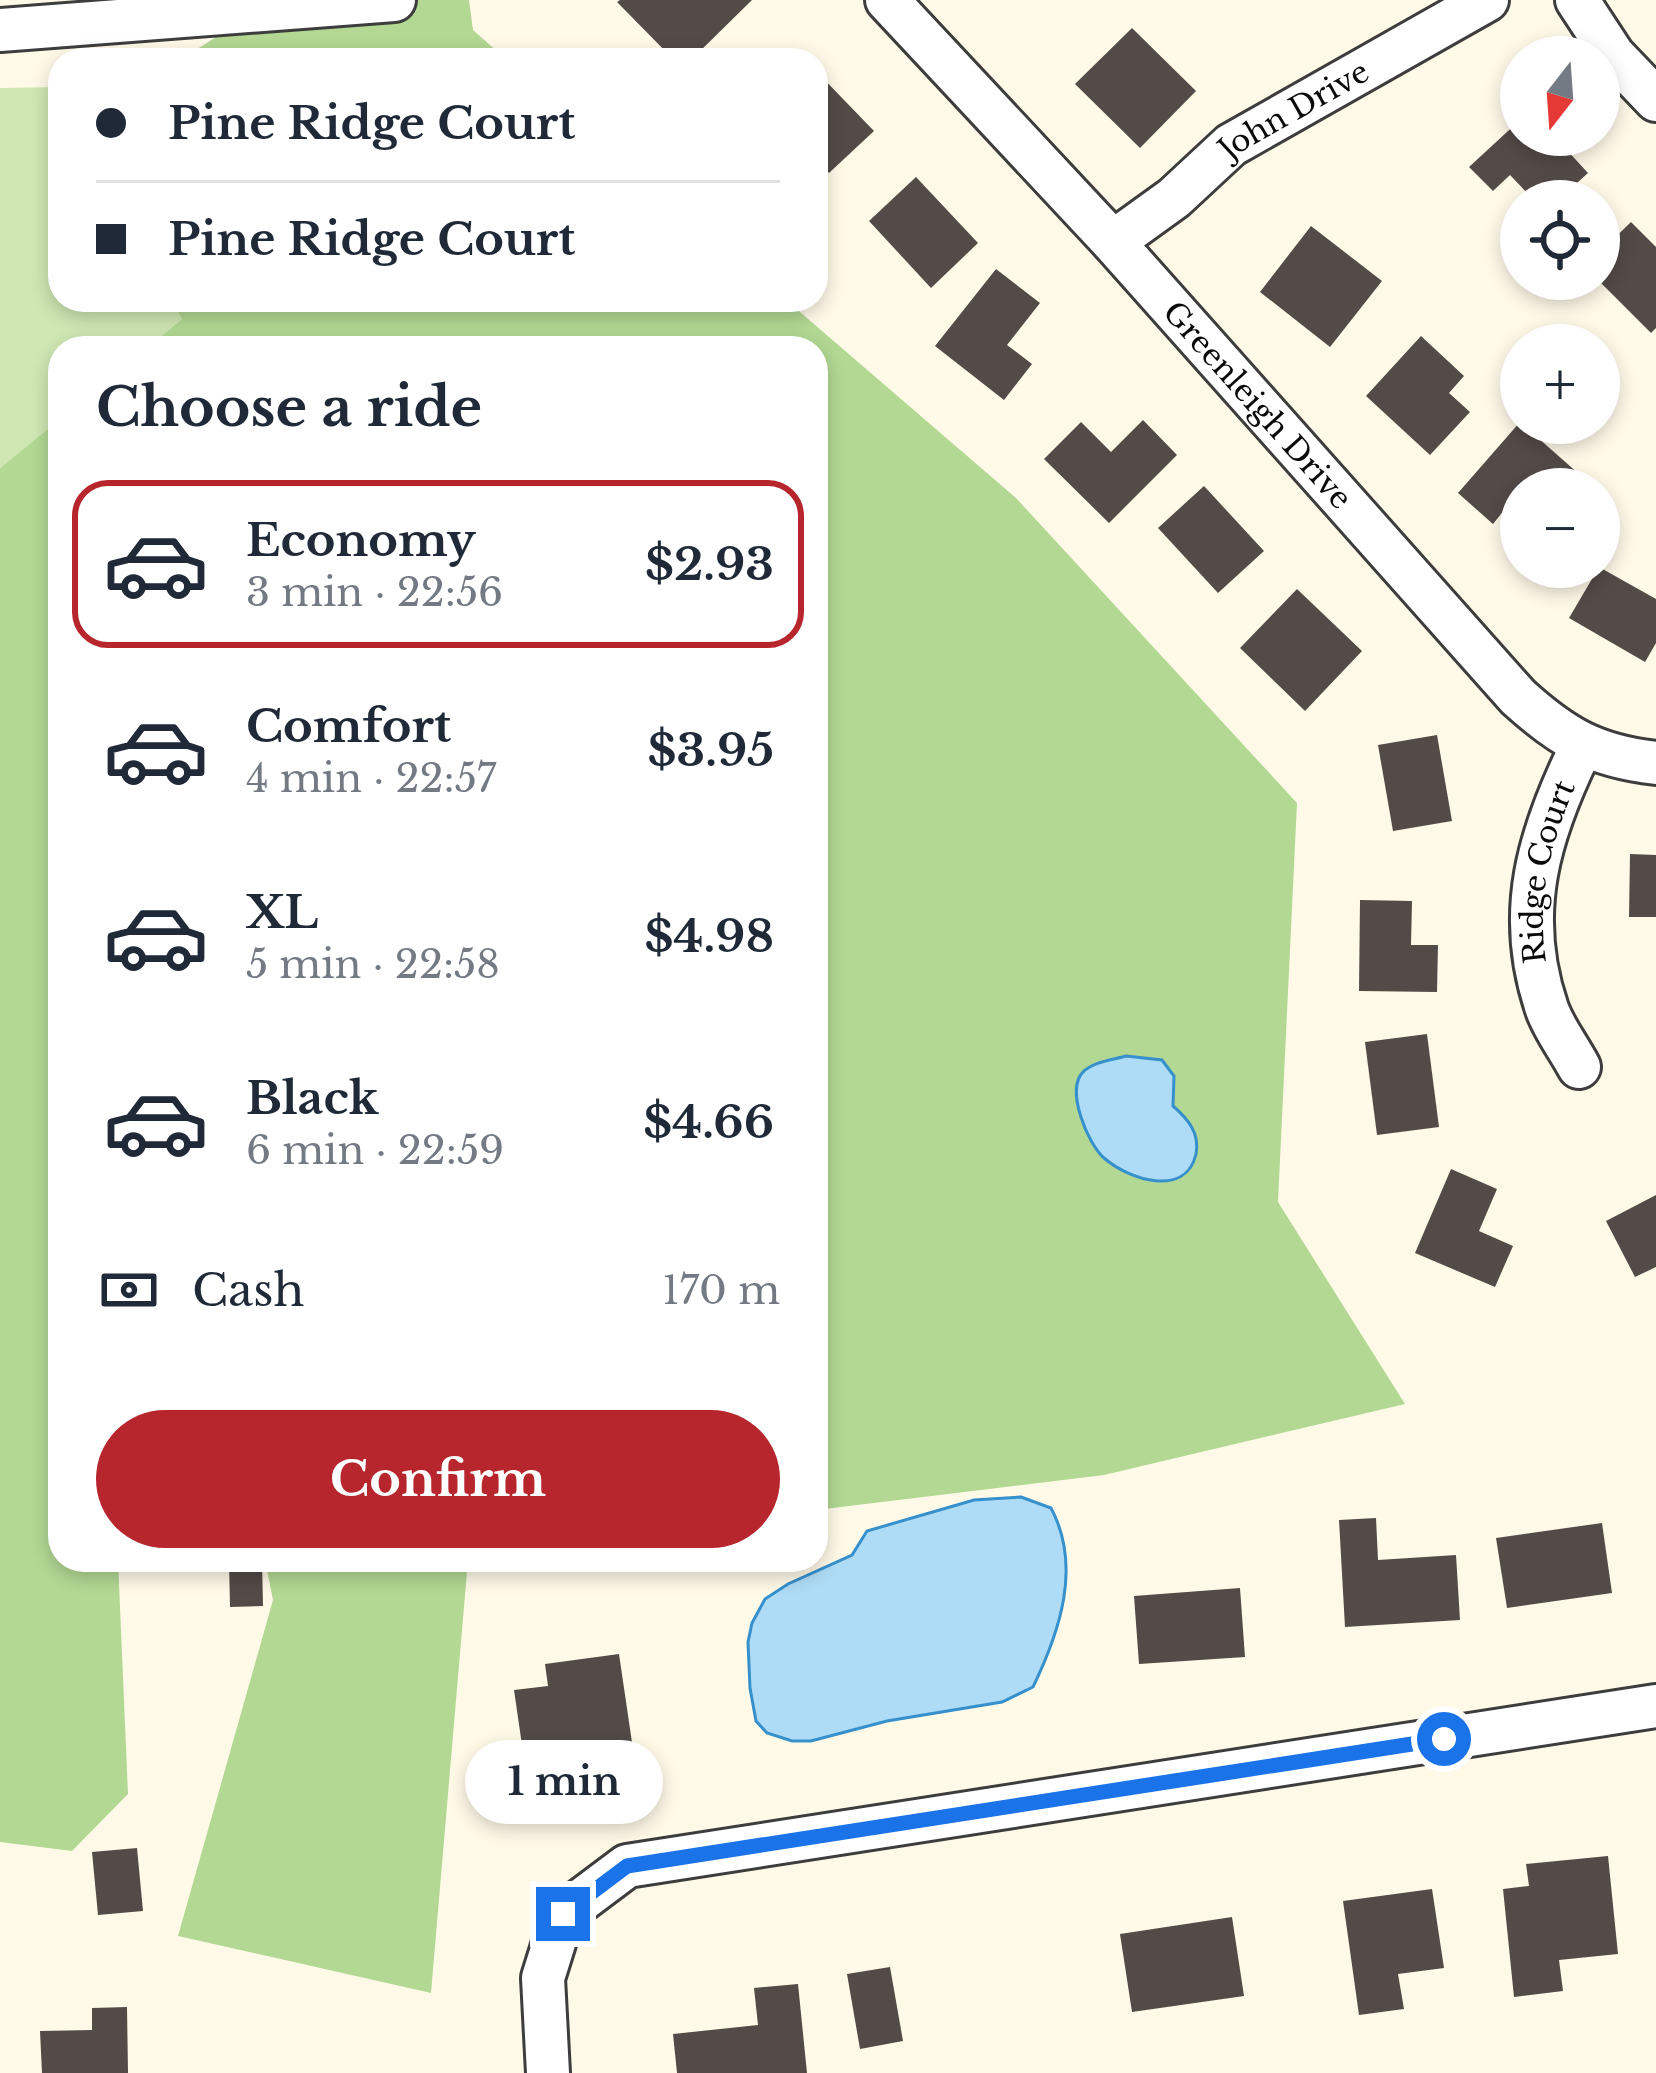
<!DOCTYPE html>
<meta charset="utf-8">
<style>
body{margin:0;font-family:"Libre Baskerville",serif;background:#f2f2f3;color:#1f2937;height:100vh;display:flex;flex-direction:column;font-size:45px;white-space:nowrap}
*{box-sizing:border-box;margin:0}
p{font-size:39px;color:#747a83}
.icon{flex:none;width:66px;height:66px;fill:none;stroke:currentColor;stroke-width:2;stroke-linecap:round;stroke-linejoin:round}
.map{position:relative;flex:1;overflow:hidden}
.side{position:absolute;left:48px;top:336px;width:780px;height:1236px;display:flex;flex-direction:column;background:#fff;border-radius:36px;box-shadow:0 6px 18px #0003}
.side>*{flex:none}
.guide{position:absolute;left:48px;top:48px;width:780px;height:264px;border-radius:36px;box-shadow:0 6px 18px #0003;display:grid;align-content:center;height:264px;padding:0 48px;background:#fff}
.needle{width:78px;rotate:197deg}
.fabs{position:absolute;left:1500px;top:36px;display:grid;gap:24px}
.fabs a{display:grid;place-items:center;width:120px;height:120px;border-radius:50%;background:#fff;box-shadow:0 6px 18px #0003;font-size:60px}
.end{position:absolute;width:54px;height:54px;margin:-27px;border:15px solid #1a73e8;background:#fff;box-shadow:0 0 0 6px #fff}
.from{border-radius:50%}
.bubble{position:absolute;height:84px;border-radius:42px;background:#fff;box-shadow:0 6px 18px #0003;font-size:39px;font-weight:700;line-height:84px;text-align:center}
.guide b{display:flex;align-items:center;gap:42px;height:114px;font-size:45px}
.guide b+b{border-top:3px solid #e0e1e3}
.guide i{width:30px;height:30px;background:#1f2937}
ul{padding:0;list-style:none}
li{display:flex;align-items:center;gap:36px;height:168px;margin:0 24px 18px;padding:0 24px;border:6px solid transparent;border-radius:36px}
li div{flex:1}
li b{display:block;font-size:45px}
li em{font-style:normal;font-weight:700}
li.on{border-color:#b7252d}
li>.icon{width:108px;height:108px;stroke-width:1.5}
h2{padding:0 48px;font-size:54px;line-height:144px}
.pay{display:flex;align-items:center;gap:30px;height:132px;padding:0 48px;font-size:45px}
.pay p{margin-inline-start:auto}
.primary-button{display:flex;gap:24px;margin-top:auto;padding:24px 48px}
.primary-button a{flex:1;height:138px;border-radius:72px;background:#b7252d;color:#fff;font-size:48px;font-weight:700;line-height:138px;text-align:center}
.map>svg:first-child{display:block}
.green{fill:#cfe7b3}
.forest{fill:#b2d893}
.water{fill:#aedbf5;stroke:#3690cb;stroke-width:3}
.building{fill:#534b47}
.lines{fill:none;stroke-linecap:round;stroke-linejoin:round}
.minor-casing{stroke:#3d3d3d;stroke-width:48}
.minor{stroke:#fff;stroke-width:42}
.route{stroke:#1a73e8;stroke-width:15}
.labels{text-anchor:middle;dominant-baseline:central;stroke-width:12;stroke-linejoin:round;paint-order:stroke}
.street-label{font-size:30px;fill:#0a0a0a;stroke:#fff}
</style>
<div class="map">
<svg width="1656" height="2073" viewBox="0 0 1656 2073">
<rect width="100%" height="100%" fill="#fffae8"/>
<path class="green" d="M60,87V300H171L182,319L147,348H60V419L0,468V88Z"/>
<g class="forest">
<path d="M274,0H469L473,30L507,60H180Z"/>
<path d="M171,300H786L1016,498L1297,803L1278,1202L1405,1404L1104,1475L816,1510V348H147L182,319Z"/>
<path d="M60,419V1560H118L128,1794L72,1851L0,1842V468Z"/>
<path d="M265,1560H468L431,1993L178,1936L273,1600Z"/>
</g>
<g class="water">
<path d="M1126,1056L1162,1060L1174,1076L1173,1106C1188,1119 1200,1133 1196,1154C1186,1198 1129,1180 1104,1158C1088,1144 1065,1090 1083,1072C1092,1062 1112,1060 1126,1056Z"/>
<path d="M1021,1497L1051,1508C1082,1566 1060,1631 1033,1687L1002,1702L887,1721L811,1741H792L767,1733L756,1721L750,1688L748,1642L752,1623L765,1599L788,1584L852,1555L867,1531L974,1500Z"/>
</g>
<g class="building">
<path d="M620,0H752L691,60H674L617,2Z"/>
<path d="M1132,28L1196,91L1140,148L1075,84Z"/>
<path d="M816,71L874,131L829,173L816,160Z"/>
<path d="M1521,119V135H1553L1588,173L1557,201H1535L1510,175L1493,191L1469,167Z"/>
<path d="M916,177L978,243L931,288L869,221Z"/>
<path d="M1631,222L1656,247V328L1651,333L1599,281V253Z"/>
<path d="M1311,226L1382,281L1330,347L1260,292Z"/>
<path d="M996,269L1040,303L1007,345L1032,364L1004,400L935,346Z"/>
<path d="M1421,336L1464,376L1449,393L1470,412L1430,455L1366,396Z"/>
<path d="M1143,420L1177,455L1109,523L1044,459L1081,422L1111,452Z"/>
<path d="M1520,422L1588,482L1582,489H1521L1493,524L1458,493Z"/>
<path d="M1204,486L1264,551L1218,593L1158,528Z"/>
<path d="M1599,567L1656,599V643L1645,662L1569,618Z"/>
<path d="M1297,589L1362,651L1305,711L1240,648Z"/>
<path d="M1437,735L1452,821L1393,831L1378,745Z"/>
<path d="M1630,854L1656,855V917H1629Z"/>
<path d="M1360,900L1412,901L1411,945H1438L1437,992L1359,991Z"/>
<path d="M1427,1034L1439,1127L1377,1135L1365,1042Z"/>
<path d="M1451,1169L1497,1189L1479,1231L1513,1246L1495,1287L1415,1253Z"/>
<path d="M1656,1195V1267L1635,1277L1606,1221Z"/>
<path d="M1376,1518L1378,1560L1456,1555L1460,1620L1345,1627L1339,1520Z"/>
<path d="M1602,1523L1612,1593L1507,1608L1496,1538Z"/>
<path d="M229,1560H262L263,1606L230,1607Z"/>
<path d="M1240,1588L1245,1657L1139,1664L1134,1596Z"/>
<path d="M619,1654L634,1756L584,1762L582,1744L523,1752L514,1690L548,1686L545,1664Z"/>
<path d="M137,1848L143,1911L98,1915L92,1852Z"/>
<path d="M1608,1856L1618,1954L1559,1960L1563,1991L1514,1997L1503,1889L1529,1886L1526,1864Z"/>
<path d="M1432,1889L1444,1968L1398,1974L1404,2009L1359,2015L1343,1901Z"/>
<path d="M1232,1917L1244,1996L1132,2012L1120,1934Z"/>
<path d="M890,1967L903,2041L860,2049L847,1974Z"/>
<path d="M798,1984L807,2073H677L673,2034L758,2025L754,1988Z"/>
<path d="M127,2007L128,2073H42L40,2031L92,2030V2008Z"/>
</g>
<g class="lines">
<defs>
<g id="minor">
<path id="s1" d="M887,0L1113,242L1518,697C1563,738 1595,756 1656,763"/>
<path d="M1577,0L1613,55L1656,100"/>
<path d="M0,30L394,0"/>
<path id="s2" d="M1113,242L1174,198L1231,145L1487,0"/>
<path id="s3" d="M1579,1067C1569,1048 1554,1029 1547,1009C1514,913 1539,833 1582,746"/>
<path d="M548,2073L543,1978L563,1914L627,1866L1656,1706"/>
</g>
</defs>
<use href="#minor" class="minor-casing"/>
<use href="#minor" class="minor"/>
</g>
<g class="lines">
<path class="route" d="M563,1914L627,1866L1444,1739"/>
</g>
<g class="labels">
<g class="street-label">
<text stroke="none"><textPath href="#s2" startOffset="225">John Drive</textPath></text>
<text stroke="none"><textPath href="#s1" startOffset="549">Greenleigh Drive</textPath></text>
<text stroke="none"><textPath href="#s3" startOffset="207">Ridge Court</textPath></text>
</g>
</g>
</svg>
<div class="fabs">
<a><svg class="needle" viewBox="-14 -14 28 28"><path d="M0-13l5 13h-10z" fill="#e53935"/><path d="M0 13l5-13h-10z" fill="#747a83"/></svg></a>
<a><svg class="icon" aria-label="locate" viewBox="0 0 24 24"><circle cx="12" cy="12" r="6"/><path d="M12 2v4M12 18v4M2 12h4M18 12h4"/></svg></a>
<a>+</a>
<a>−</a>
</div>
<i class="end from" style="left:1444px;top:1739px"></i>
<i class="end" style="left:563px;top:1914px"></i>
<div class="bubble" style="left:465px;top:1740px;width:198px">1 min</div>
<div class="guide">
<b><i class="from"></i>Pine Ridge Court</b>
<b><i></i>Pine Ridge Court</b>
</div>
<section class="side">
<h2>Choose a ride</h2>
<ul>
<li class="on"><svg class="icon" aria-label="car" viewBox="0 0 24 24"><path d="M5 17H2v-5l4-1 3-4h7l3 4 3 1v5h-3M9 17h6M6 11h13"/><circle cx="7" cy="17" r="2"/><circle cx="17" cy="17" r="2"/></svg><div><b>Economy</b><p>3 min · 22:56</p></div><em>$2.93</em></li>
<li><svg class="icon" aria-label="car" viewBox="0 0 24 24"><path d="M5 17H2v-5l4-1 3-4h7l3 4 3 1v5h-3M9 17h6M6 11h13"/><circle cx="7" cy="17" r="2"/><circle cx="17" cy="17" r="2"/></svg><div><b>Comfort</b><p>4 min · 22:57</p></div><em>$3.95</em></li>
<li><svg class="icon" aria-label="car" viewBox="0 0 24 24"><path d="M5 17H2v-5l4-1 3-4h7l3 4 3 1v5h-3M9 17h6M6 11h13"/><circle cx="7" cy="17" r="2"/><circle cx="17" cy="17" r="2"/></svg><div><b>XL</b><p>5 min · 22:58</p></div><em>$4.98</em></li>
<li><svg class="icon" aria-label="car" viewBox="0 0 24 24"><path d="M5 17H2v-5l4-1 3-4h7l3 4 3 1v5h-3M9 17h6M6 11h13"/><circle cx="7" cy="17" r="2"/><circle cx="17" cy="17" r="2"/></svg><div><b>Black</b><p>6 min · 22:59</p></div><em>$4.66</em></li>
</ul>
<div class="pay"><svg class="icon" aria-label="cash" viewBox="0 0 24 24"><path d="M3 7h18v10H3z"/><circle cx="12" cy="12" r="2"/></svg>Cash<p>170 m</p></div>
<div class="primary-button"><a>Confirm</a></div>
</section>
</div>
